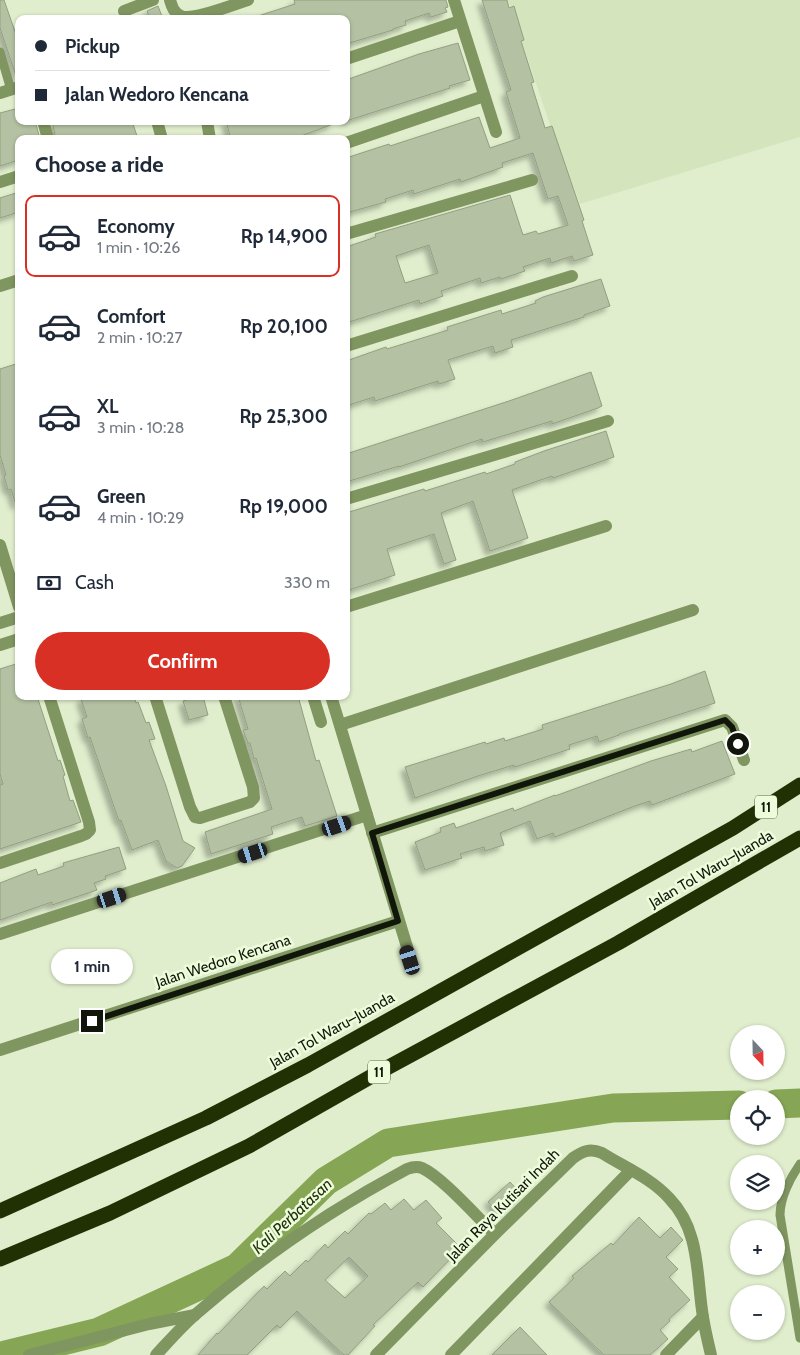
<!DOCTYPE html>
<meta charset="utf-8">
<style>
body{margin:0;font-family:Cabin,sans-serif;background:#f2f2f3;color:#1f2937;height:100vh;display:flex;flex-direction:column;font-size:19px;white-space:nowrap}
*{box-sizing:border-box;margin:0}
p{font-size:16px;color:#747a83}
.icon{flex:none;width:28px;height:28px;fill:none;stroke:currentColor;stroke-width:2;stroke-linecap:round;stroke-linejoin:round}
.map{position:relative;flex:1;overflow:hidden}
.details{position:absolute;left:15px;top:135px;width:335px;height:565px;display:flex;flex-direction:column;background:#fff;border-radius:10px;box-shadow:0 1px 4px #0004}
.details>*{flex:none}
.hud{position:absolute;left:15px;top:15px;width:335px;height:110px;border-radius:10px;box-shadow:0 1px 4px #0004;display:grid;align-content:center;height:110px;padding:0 20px;background:#fff}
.needle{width:32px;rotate:158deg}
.controls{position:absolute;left:730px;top:1025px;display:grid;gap:10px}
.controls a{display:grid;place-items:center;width:55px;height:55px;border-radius:50%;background:#fff;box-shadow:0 1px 4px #0004;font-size:25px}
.end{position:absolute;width:22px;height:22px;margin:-11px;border:6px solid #11160a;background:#fff;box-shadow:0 0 0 2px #fff}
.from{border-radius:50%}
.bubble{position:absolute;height:35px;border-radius:18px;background:#fff;box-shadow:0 1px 4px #0004;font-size:16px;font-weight:700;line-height:35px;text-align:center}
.car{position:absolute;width:15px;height:30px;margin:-15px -8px;border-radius:6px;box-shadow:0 0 4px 1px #0007;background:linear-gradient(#222 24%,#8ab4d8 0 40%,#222 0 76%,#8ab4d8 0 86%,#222 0)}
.hud b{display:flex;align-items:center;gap:18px;height:48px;font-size:19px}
.hud b+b{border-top:1px solid #e0e1e3}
.hud i{width:12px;height:12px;background:#1f2937}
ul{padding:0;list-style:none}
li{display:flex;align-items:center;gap:15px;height:82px;margin:0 10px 8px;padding:0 10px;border:2px solid transparent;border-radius:10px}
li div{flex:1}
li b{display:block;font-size:19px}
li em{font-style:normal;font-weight:700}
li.current{border-color:#d93025}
li>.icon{width:45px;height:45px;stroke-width:1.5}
h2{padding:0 20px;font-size:22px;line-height:60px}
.pay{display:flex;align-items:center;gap:12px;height:55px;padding:0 20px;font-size:19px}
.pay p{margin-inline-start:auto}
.button{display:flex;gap:10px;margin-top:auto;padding:10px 20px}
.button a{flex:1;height:58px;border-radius:30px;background:#d93025;color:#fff;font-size:20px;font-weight:700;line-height:58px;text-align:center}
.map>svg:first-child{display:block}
.built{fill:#d4e5bd}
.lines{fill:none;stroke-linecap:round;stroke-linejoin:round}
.river{stroke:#86a655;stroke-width:29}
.building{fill:#b4c2a3;stroke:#929f80;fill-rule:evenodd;filter:url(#shadow)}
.service{stroke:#809661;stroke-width:9}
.minor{stroke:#809661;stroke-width:12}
.motorway{stroke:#223104;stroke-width:15}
.route{stroke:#11160a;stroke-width:6}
.labels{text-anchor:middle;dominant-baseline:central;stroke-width:5;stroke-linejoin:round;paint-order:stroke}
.shield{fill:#edfcda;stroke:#535b48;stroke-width:1}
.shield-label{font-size:14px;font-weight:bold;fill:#11160a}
.street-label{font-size:15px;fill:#11160a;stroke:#edfcda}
.water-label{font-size:16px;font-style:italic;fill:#24310e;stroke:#edfcda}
</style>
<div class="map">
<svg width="800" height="1355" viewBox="0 0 800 1355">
<defs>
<filter id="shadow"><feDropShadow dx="-4.5" dy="4.5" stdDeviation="2.5" flood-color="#0004"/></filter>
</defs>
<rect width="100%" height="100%" fill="#e0eecd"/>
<path class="built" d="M508,0H800V137L580,204L551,128Z"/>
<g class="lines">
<g class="river">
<path d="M776,1104L800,1103"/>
<path d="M5,1355L99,1332L237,1268L326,1181L388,1143L613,1108L739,1105"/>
</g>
</g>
<g class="building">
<path d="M0,0H4L19,43V76H16L0,28Z"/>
<path d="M294,0H446L448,7L445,8L447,12L431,17L429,13L405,21L406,25L393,29V30L346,44V19H258V16L295,4Z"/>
<path d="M482,0H507L509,8L514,6L524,40L521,41L534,82L531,83L536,99L545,128L552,126L584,220L582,221L593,255L574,261L572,256L551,263L550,258L523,267L525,271L501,279L500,277L481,283L480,278L441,291L443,296L420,304L419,300L346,323V247L376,237L375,234L510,195L523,235L536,231L538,234L568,225L558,196L548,199L533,153L502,163L503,167L461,182L460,179L414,194L413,190L385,199L386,202L346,213V158L389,144L390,146L479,117L490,148L520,138L506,92L511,90ZM429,245L438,273L405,283L396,256Z"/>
<path d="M158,6L163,19H150L147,11Z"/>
<path d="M458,43L470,80L449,86L450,88L346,121V80L419,54Z"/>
<path d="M19,108V121H35L40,139H19V160L0,166V113Z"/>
<path d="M52,121H132L138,139H56Z"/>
<path d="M226,121H333V124L293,139H231Z"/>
<path d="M19,192V212L0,218V198Z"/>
<path d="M601,279L610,306L584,315V317L511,340L513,347L495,353L493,346L448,360L455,379L439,384L438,381L375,401L374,397L346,406V361L386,347L387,349L448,330L447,327L501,310L502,314L536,303L535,301L543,297Z"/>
<path d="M19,363V504L16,505L11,489L8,490L4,476L6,475L0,455V369Z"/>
<path d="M591,372L602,406L598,408L552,424V421L483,442L482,439L399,467V466L346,482V454L512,400Z"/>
<path d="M606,431L614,457L553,478L552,476L512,490L528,538L490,551L473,501L441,513L456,560L444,564L434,534L387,549L395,575L346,591V513L424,489L425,491L485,472L486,474L515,464V462L544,451Z"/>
<path d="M19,663V696H37L58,761L60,760L65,775L63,776L70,801L73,800L81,822L0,849V785L3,784L0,774V669Z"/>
<path d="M705,671L715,703L619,734V735L599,742L597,736L569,745L570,749L515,767L514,765L478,776L415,798L405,767L485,742L486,744L504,738L505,741L543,729L542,725L671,684Z"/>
<path d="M88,696H134L136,703L138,702L146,723L149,722L155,739L149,740L166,786L183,841L195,848L182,866L177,868L166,861L158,840L132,850L121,820L119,821L112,801L90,737L88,738L82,719L87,717L81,699Z"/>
<path d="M199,696H203L208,715L189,720L183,701Z"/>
<path d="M238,696H298L316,761L319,760L337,816L305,826L302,817L271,827L273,834L211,854L205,832L272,809L256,758L254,759L250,743H248L243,730L248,729Z"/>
<path d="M722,741L735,774L652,805L650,801L635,806L555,837L553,833L537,839L530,821L500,833L504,845L485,851L484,847L460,854L462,858L425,870L415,842L441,832L440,828L454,823L456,828L513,808L514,811L555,795V796L651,761L691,749L692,752Z"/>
<path d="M119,847L126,869L105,876L106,879L94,883L97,890L52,905V902L0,920V883L36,869L38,875L64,866L63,863Z"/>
<path d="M510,1182L522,1195L500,1215L488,1202Z"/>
<path d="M404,1199L414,1210L426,1200L442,1218L436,1223L461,1248L423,1287L418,1282L373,1325L375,1326L348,1355H344L297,1311L280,1328L277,1325L247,1355H198L217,1333L218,1334L264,1286L267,1289L285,1271L290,1276L306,1260L308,1262L325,1244L328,1248L345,1231L348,1234L369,1213L371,1214L385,1203L391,1210ZM349,1257L368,1276L345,1298L325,1280Z"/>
<path d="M639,1217L660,1238L671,1227L683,1240L666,1257L678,1269L669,1277L690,1300L669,1319L670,1321L660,1330L668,1339L650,1355H604L549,1302L574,1278L572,1276L611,1243L613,1245Z"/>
<path d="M520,1327L547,1355H492Z"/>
</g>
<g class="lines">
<g class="service">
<path d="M0,52L11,90"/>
<path d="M800,1164C790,1178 780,1198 780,1215L800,1338"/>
</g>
<g class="minor">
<path d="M170,0C172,7 174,13 181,16C193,21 235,4 248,0"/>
<path d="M454,0L496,132"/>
<path d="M124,11L153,0"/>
<path d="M346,59L460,21"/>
<path d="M0,93L19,87"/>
<path d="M43,121L48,139"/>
<path d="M157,121L162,139"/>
<path d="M207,121L210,139"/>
<path d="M346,143L484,96"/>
<path d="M0,182L19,176"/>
<path d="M346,234L532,180"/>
<path d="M0,286L19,280"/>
<path d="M346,346L572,276"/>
<path d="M346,499L608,421"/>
<path d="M0,545L19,607"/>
<path d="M346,607L606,526"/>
<path d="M0,623L19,617"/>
<path d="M0,645L19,639"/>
<path d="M155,696L190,807L195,817L200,818L250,802L254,798L253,787L224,696"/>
<path d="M313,696L321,722"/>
<path d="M331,696L411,960"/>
<path d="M340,725L693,610"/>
<path d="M372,833L725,720L732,727L744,760"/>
<path d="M0,863L81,836L86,834L90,830L89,822L49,696"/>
<path d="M0,934L367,815"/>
<path d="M0,1050L398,921"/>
<path d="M29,1355L149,1324L195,1315"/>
<path d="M156,1355C169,1341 182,1326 196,1314C260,1258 332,1209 407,1169C412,1167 417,1166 422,1168C442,1177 477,1217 495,1234"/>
<path d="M376,1355L495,1234L573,1158C583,1151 590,1148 602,1153C624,1167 651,1178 669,1198C701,1231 696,1275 703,1317C705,1330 708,1342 711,1355"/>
<path d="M451,1355L631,1170"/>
<path d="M666,1355L703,1317"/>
</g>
<g class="motorway">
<path d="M0,1211L206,1118L308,1065L733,828L800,785"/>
<path d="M0,1259L110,1213L249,1146L372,1076L618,943L800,838"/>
</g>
</g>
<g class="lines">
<path class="route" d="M92,1021L398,921L372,833L725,720L732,727L738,744"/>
</g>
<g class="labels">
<g class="shield">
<rect x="755" y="795.5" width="22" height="23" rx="4"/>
<rect x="368" y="1060.5" width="22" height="23" rx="4"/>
</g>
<g class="shield-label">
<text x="766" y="807">11</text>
<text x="379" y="1072">11</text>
</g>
<g class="street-label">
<text transform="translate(711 869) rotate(-30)">Jalan Tol Waru–Juanda</text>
<text transform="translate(223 961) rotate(-18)">Jalan Wedoro Kencana</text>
<text transform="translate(332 1030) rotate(-29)">Jalan Tol Waru–Juanda</text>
<text transform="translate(503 1205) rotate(-45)">Jalan Raya Kutisari Indah</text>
</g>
<g class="water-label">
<text transform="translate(292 1216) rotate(-43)">Kali Perbatasan</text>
</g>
</g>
</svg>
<div class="controls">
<a><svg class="needle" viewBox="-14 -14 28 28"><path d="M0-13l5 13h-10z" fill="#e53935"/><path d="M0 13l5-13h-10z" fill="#747a83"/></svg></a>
<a><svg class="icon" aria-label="locate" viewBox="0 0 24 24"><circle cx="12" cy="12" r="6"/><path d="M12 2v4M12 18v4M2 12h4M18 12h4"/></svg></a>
<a><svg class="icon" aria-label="layers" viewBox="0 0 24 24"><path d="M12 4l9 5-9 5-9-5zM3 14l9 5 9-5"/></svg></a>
<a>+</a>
<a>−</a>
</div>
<i class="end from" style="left:738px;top:744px"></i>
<i class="end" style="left:92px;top:1021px"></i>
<div class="bubble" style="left:51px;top:949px;width:82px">1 min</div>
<i class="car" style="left:337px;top:826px;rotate:71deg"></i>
<i class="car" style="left:253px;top:853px;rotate:252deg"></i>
<i class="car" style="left:112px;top:898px;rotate:72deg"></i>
<i class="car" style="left:410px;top:960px;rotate:342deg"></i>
<div class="hud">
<b><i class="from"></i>Pickup</b>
<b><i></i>Jalan Wedoro Kencana</b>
</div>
<section class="details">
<h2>Choose a ride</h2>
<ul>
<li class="current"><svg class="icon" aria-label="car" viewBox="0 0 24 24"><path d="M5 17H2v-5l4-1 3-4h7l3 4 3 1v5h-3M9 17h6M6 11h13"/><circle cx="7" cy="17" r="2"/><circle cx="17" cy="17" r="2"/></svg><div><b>Economy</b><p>1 min · 10:26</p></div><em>Rp 14,900</em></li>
<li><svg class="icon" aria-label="car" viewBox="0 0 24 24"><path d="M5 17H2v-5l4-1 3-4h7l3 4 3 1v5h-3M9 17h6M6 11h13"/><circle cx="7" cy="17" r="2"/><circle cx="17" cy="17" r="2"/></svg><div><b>Comfort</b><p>2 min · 10:27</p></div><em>Rp 20,100</em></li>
<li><svg class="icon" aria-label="car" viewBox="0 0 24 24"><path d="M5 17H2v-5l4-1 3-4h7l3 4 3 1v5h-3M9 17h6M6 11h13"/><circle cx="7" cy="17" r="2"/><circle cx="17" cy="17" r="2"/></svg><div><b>XL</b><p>3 min · 10:28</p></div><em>Rp 25,300</em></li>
<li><svg class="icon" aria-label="car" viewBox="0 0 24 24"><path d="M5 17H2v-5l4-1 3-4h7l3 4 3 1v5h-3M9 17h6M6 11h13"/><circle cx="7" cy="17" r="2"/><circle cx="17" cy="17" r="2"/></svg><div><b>Green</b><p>4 min · 10:29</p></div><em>Rp 19,000</em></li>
</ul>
<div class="pay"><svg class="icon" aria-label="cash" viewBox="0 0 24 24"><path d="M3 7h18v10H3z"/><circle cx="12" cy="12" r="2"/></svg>Cash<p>330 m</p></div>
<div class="button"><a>Confirm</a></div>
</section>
</div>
